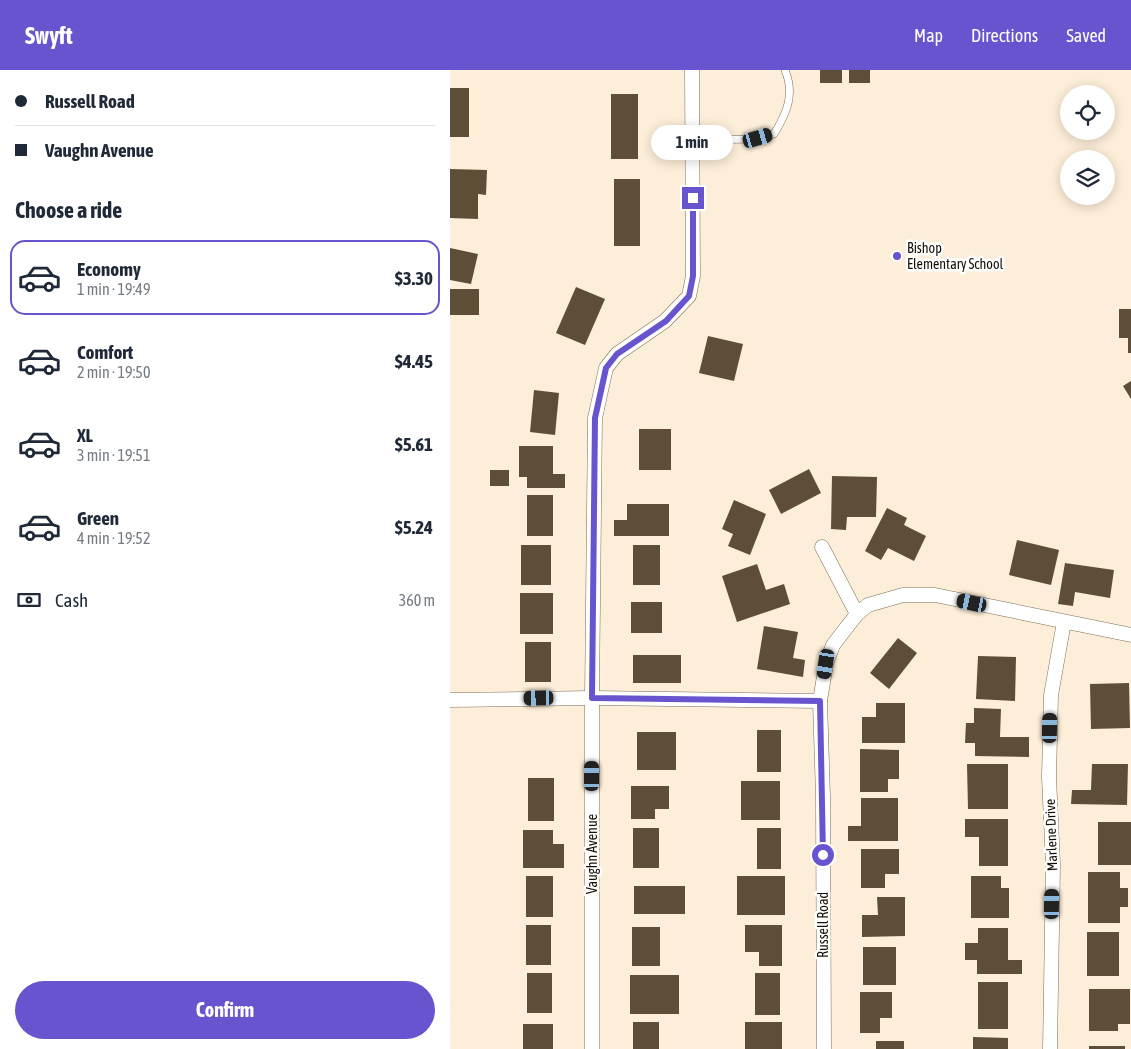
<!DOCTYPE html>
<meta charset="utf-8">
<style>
body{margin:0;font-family:"Asap Condensed",sans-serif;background:#f6f6f7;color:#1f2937;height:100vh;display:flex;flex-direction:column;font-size:19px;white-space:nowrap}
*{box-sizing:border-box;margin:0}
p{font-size:16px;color:#747a83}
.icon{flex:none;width:28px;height:28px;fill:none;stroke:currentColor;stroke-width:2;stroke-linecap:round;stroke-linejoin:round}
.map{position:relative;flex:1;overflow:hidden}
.sheet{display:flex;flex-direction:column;background:#fff;width:450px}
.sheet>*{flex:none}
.hud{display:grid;align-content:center;height:110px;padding:0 15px;background:#fff}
.controls{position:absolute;left:610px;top:15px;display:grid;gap:10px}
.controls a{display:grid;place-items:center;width:55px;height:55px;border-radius:50%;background:#fff;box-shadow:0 2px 12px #0003;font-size:25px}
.end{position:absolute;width:22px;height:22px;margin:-11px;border:6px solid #6854ce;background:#fff;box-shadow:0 0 0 2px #fff}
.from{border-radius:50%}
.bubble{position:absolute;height:35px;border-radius:18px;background:#fff;box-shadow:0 2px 12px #0003;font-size:16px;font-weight:700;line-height:35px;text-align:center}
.car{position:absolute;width:15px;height:30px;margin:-15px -8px;border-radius:6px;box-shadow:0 0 4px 1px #0007;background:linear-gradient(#222 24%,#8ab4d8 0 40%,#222 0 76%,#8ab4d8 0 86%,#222 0)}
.hud b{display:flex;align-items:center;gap:18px;height:48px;font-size:19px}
.hud b+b{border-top:1px solid #e0e1e3}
.hud i{width:12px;height:12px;background:#1f2937}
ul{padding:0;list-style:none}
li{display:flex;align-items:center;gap:15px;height:75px;margin:0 10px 8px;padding:0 5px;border:2px solid transparent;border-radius:15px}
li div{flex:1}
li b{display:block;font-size:19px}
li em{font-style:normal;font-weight:700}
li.on{border-color:#6854ce}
li>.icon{width:45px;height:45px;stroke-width:1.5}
h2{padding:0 15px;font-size:22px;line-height:60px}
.pay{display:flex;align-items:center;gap:12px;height:55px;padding:0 15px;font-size:19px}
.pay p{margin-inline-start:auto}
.primary-button{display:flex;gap:10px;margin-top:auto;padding:10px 15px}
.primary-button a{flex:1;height:58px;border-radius:30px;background:#6854ce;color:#fff;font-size:20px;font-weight:700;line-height:58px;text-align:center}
header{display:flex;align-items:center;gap:30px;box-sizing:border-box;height:70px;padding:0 25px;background:#6854ce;color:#fff}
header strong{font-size:24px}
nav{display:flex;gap:28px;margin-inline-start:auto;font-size:18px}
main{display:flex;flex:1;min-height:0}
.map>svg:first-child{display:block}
.building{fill:#5e4e37}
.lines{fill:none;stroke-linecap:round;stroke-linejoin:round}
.lane-casing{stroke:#7d6d55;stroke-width:8}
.street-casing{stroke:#7d6d55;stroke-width:15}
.lane{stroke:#fff;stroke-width:7}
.street{stroke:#fff;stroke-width:14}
.route{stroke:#6854ce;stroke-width:6}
.poi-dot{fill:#6854ce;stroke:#fff;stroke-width:2}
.labels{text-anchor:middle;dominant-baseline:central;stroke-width:5;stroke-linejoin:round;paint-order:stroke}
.poi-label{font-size:14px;fill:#160f07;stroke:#fff;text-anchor:start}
.street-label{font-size:14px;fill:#160f07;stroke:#fff}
</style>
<header>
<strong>Swyft</strong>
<nav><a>Map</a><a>Directions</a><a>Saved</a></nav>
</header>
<main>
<section class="sheet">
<div class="hud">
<b><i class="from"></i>Russell Road</b>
<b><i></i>Vaughn Avenue</b>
</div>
<h2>Choose a ride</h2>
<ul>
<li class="on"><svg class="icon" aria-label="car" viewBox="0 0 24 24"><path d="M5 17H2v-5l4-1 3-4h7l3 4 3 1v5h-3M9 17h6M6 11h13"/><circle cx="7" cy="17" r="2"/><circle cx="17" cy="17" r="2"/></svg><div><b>Economy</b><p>1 min · 19:49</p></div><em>$3.30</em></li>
<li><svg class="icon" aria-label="car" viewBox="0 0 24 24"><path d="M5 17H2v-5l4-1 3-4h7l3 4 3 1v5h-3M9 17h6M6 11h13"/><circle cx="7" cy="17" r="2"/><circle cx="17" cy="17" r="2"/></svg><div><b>Comfort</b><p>2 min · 19:50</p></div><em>$4.45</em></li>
<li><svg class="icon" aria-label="car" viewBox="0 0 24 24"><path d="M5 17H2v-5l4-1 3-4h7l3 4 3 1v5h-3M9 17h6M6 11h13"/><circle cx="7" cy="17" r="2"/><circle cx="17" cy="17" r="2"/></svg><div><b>XL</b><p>3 min · 19:51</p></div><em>$5.61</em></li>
<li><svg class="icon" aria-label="car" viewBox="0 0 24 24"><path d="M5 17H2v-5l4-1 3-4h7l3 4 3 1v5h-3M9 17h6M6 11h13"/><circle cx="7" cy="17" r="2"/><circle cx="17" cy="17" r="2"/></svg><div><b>Green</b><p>4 min · 19:52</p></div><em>$5.24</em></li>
</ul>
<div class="pay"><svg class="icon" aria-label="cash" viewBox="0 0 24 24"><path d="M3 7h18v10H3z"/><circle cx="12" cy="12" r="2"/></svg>Cash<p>360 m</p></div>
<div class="primary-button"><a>Confirm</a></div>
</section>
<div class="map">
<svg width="681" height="979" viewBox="0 0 681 979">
<rect width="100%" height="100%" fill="#fdeed9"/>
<g class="building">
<rect x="370" y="0" width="22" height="13"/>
<rect x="399" y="0" width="21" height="13"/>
<rect x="0" y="18" width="19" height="49"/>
<rect x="161" y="24" width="27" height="65"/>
<path d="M0,99L37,100L36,125L28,124V149L0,148Z"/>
<rect x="164" y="109" width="26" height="67"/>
<path d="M0,178L28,184L21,214L0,210Z"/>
<path d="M126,217L155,229L135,275L106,263Z"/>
<rect x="0" y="219" width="29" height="26"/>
<path d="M669,239H681V283H678V268H669Z"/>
<path d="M258,266L293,274L284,311L249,303Z"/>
<path d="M681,311V329L673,316Z"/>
<path d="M84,320L109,323L105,365L80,362Z"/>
<rect x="189" y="359" width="32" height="41"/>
<path d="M69,376H103V404H115V418H77V407H69Z"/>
<path d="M359,399L371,423L331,444L319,420Z"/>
<rect x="40" y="400" width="19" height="16"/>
<path d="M382,406L427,407L426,447H397L396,460L381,459Z"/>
<rect x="77" y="425" width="26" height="41"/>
<path d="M284,430L316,444L300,485L278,476L283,464L272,459Z"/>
<path d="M177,434H219V466H164V450H177Z"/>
<path d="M437,438L457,448L454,455L476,466L464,491L438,478L431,490L415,481Z"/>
<path d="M567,470L609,480L601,515L559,505Z"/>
<rect x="71" y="475" width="30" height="40"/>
<rect x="183" y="475" width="27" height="40"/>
<path d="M615,493L664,500L660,528L625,522L623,536L608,534Z"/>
<path d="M307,494L316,520L334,514L340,534L287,552L272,506Z"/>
<rect x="70" y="523" width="33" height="41"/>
<rect x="181" y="532" width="31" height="31"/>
<path d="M314,556L348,562L343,588L355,590L353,607L307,599Z"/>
<path d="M448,568L467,583L439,619L420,603Z"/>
<rect x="75" y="572" width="26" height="40"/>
<rect x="183" y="585" width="48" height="28"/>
<path d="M528,586L566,587L565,631L526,629Z"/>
<path d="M679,613L680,658L641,659L640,614Z"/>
<path d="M426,633H455V673H412V647H426Z"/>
<path d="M524,638L551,639L550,667H579V687L525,686V673H515L516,653H524Z"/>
<rect x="307" y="660" width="24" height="42"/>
<rect x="187" y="662" width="39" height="38"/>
<path d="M410,679L449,680V709H438V722H410Z"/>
<path d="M517,694H558V739H518Z"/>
<path d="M642,694H678L677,735L621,734L622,720H641Z"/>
<rect x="78" y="708" width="26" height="43"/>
<rect x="291" y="711" width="39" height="39"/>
<path d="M181,716H219V739H205V749H181Z"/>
<path d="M411,728H448V771H398V756H411Z"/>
<path d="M515,749H558V796H529V767H515Z"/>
<rect x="648" y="752" width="33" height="43"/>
<rect x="183" y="758" width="26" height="40"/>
<rect x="307" y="758" width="24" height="41"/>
<path d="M73,760H103V774H114V798H73Z"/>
<path d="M411,779H449V804H435V818H411Z"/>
<path d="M638,802H670V818H678V837H670V853H638Z"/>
<rect x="76" y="806" width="27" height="41"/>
<rect x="287" y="806" width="48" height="39"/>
<path d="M521,806H551V818H559V848H521Z"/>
<rect x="184" y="816" width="51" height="28"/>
<path d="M427,827H455V866L412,867V845H428Z"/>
<rect x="76" y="855" width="25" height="40"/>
<path d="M295,855H332V896H309V882H295Z"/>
<rect x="182" y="857" width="28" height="39"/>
<path d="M528,858H558V890H572V904H527V890H515V873H528Z"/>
<rect x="637" y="862" width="32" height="44"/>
<rect x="413" y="877" width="33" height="38"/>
<rect x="77" y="903" width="25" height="40"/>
<rect x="305" y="903" width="25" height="42"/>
<rect x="180" y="905" width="49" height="39"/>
<rect x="528" y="912" width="30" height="47"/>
<path d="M639,919H680V954H668V961H639Z"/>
<path d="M410,922H442V948H430V963H410Z"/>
<rect x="183" y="952" width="26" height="27"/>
<rect x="295" y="952" width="37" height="27"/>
<rect x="73" y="954" width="30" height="25"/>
<path d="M523,967L558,968V979H523Z"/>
<rect x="426" y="971" width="28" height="8"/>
<rect x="639" y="976" width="36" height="3"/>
</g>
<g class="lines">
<defs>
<path id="lane" d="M242,70L308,69L324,64C337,43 345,24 335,0"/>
<g id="street">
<path d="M372,477L407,544"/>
<path d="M0,630L142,628L370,631"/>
<path d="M142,979V628L145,348L156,298L167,284L215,251L239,226L243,206L242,0"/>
<path d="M374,979L373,727L370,631L376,594L383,575L407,544L418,535L453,525H485L681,565"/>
<path d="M600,979L603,795L599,707L601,625L614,552"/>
</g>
</defs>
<use href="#lane" class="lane-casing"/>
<use href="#street" class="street-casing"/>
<use href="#lane" class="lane"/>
<use href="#street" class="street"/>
</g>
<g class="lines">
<path class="route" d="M243,128V206L239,226L216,251L167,284L156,298L145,348L142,628L370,631L373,785"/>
</g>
<circle class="poi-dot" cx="447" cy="186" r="5"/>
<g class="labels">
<g class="poi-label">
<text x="457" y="178">Bishop<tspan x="457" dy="16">Elementary School</tspan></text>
</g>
<g class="street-label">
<text transform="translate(601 765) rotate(-92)">Marlene Drive</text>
<text transform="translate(142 784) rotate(-90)">Vaughn Avenue</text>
<text transform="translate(373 855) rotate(-90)">Russell Road</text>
</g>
</g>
</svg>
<div class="controls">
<a><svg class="icon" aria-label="locate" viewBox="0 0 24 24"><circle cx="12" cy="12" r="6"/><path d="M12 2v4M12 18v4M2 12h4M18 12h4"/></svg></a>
<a><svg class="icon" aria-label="layers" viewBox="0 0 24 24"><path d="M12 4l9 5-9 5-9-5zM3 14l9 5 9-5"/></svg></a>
</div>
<i class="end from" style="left:373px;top:785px"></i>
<i class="end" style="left:243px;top:128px"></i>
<div class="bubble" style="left:201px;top:55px;width:82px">1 min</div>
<i class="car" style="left:308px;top:68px;rotate:74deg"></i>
<i class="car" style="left:522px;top:533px;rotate:282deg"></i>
<i class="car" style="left:376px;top:594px;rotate:189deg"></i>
<i class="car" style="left:89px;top:628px;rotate:269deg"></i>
<i class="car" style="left:600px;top:658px;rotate:1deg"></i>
<i class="car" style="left:142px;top:706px;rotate:0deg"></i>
<i class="car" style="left:602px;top:834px;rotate:1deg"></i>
</div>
</main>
